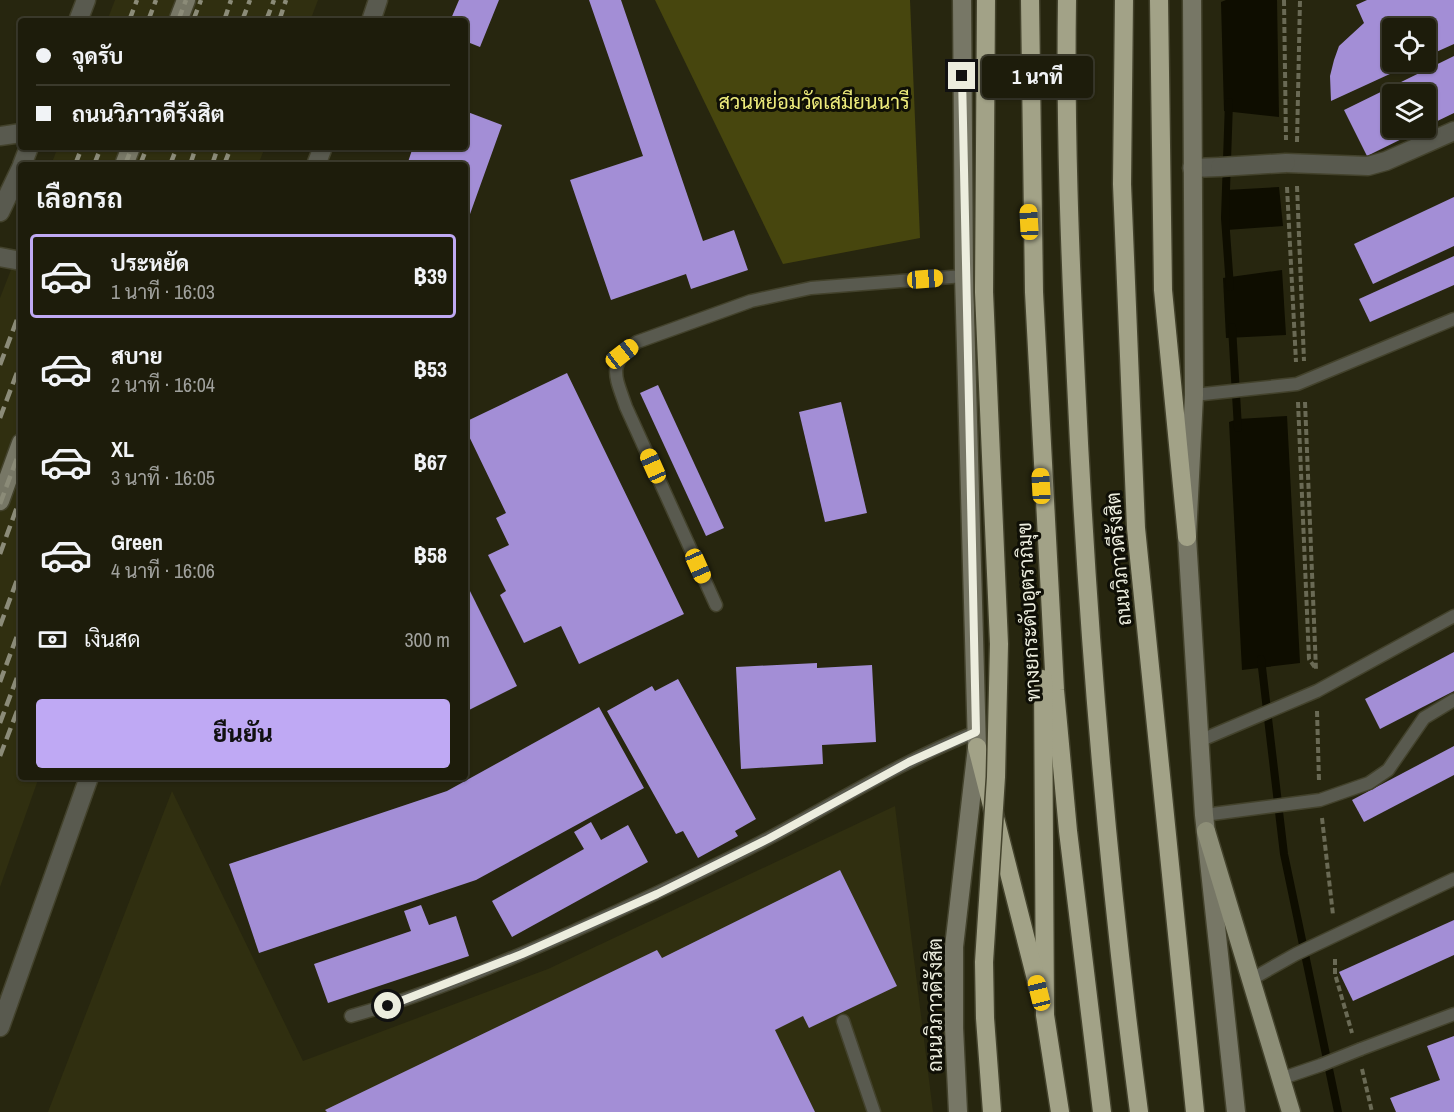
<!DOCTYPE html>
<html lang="th">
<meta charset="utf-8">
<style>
body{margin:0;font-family:"Archivo Narrow",Sarabun,sans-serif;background:#2a2919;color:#f1f3f6;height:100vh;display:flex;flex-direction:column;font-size:22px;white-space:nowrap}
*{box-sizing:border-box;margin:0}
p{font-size:20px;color:#a0a19d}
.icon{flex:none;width:33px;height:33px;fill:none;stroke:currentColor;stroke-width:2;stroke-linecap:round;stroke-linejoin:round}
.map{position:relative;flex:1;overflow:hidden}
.side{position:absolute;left:18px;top:162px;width:450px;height:618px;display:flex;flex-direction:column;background:#1d1c0b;border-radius:6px;box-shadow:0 2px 4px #0004,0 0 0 2px #3b3a2c}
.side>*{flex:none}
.hud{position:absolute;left:18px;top:18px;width:450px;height:132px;border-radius:6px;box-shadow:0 2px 4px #0004,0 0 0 2px #3b3a2c;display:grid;align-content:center;height:132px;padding:0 18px;background:#1d1c0b}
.fabs{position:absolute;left:1382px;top:18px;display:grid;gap:12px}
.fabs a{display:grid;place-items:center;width:54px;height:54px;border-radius:6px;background:#1d1c0b;box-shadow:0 2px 4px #0004,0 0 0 2px #3b3a2c;font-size:30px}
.end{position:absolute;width:27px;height:27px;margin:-14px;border:8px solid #ecedde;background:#111;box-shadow:0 0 0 3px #111}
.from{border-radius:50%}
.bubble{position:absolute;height:42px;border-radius:6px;background:#1d1c0b;box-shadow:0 2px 4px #0004,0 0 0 2px #3b3a2c;font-size:20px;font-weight:800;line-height:42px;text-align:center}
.car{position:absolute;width:18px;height:36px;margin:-18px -9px;border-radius:8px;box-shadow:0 0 4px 2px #0007;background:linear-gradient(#f5c518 24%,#345 0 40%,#f5c518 0 76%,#345 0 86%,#f5c518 0)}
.hud b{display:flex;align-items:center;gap:21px;height:57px;font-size:22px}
.hud b+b{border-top:2px solid #3b3a2c}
.hud i{width:15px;height:15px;background:#f1f3f6}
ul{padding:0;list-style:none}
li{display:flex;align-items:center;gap:18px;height:84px;margin:0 12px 9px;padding:0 6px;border:3px solid transparent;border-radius:6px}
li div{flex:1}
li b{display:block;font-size:22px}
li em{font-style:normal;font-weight:800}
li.on{border-color:#bfa9f4}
li>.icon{width:54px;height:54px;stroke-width:1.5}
h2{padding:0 18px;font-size:27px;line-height:72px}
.pay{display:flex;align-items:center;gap:15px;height:66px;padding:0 18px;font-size:22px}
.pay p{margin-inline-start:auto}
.primary-button{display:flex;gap:12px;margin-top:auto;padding:12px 18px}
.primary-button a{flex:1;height:69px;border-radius:6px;background:#bfa9f4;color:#111;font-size:24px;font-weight:800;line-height:69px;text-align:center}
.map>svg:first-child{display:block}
.built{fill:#302f10}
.green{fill:#47460e}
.water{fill:#0e0d00}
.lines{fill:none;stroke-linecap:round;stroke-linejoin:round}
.stream{stroke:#0e0d00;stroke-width:8}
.building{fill:#a38ed6}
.lane-casing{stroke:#43422c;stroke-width:15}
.street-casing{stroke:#43422c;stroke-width:21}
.secondary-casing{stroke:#43422c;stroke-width:21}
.primary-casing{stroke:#43422c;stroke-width:21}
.highway-casing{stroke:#43422c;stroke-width:21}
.path{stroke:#6a6a55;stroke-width:4;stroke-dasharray:6 3;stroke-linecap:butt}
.lane{stroke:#595a4f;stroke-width:12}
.street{stroke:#595a4f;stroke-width:18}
.secondary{stroke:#776;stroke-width:18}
.primary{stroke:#8d8e77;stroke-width:18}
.highway{stroke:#a2a287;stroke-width:18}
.rail{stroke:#8b8b78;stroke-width:4.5;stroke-dasharray:12 6;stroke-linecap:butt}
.lane-bridge-casing{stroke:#43422c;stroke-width:15;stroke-linecap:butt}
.street-bridge-casing{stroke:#43422c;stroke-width:21;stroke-linecap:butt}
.highway-bridge-casing{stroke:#43422c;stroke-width:21;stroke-linecap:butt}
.lane-bridge{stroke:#595a4f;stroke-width:12}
.street-bridge{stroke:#595a4f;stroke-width:18}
.highway-bridge{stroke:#a2a287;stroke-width:18}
.route{stroke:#ecedde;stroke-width:8}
.labels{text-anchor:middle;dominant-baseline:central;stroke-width:6;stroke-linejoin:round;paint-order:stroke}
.park-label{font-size:20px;fill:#edeb7b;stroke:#0f0f06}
.street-label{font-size:20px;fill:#ecedde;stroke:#0f0f06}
</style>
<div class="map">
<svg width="1454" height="1112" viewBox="0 0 1454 1112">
<rect width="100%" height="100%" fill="#27260f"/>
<g class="built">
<path d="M115,0H318L310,21H107Z"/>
<path d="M58,147H265L258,165H51Z"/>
<path d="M21,244V777H39L0,887V298Z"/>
<path d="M172,791L303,1061L548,969L895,806L933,1112H48Z"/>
</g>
<path class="green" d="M655,0H910L920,238L783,264Z"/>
<g class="water">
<path d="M1226,0H1277L1279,117L1224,111L1221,2Z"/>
<path d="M1279,187L1283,226L1226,230V190Z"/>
<path d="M1282,270L1286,335L1226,338L1223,278Z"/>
<path d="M1287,416L1300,663L1242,670L1229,422L1238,419Z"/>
</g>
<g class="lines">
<g class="stream">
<path d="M1229,102L1225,218L1230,287"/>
<path d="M1232,327L1238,428"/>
<path d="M1261,659L1284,854L1338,1112"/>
</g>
</g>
<g class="building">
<path d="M459,0H499L480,47L465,41V21H450Z"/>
<path d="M589,0H621L703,241L734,230L748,270L691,289L686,274L611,300L570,180L643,156Z"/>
<path d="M1367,0H1454V44L1425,57V28H1392V62H1416L1331,101L1330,76L1334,60L1339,46L1364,23L1356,5Z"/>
<path d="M1454,56V113L1425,127V94H1392V128H1424L1367,156L1344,110Z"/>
<path d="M465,111L502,125L465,228V165H407L413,147H465Z"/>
<path d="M1454,197V246L1373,284L1354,244Z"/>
<path d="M1454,256V285L1370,322L1359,299Z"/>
<path d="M567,373L684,614L579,664L561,626L524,643L500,595L506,591L488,555L509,545L496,518L506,513L465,428V422Z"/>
<path d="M658,385L724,528L706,536L640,393Z"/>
<path d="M841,402L867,513L825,522L799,412Z"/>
<path d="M465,581L517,686L465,712Z"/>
<path d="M1454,652V691L1380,729L1365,699Z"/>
<path d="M817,663V668L872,665L876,742L822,745L823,764L741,769L736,667Z"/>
<path d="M678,679L756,819L735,831L738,836L698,858L683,831L676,834L607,711L652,686L655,691Z"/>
<path d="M599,707L644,788L476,880L259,953L229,864L447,791Z"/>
<path d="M1454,746V775L1364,822L1352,800Z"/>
<path d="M591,822L601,840L628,825L648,862L512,937L492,901L584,849L574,832Z"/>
<path d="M840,870L897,986L809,1028L803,1016L775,1030L815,1112H327L325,1110L657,950L662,958Z"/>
<path d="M421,905L429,925L456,916L469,956L328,1003L314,964L411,931L404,911Z"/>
<path d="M1454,920V955L1353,1001L1339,972Z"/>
<path d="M1454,1036V1112H1396L1390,1098L1440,1080L1427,1046Z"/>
</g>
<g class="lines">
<defs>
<g id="lane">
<path d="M1194,395L1297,384L1454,319"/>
<path d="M716,605L626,407C615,375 607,365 637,342L751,301L811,288L964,276"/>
<path d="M1199,741L1317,691L1454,616"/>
<path d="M1204,815L1320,800L1369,783L1388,770L1424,718L1454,700"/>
<path d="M1250,980L1296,954L1454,879"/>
<path d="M351,1016C427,995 499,964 572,932C638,902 705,872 769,838C837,802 904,760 976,732"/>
<path d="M843,1021L874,1112"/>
<path d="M1361,1049L1454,1014"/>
<path d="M1280,1079L1321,1065"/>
</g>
<g id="street">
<path d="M78,21L86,0"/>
<path d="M371,21L378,0"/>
<path d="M0,136L21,133"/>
<path d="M1286,163L1368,166L1386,161L1454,131"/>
<path d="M22,165L29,147"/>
<path d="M316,165L323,147"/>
<path d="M1192,168L1220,167"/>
<path d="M0,212L21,168"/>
<path d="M0,257L21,261"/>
<path d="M0,1027L89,777"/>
</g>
<g id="secondary">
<path d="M1192,0L1194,395L1187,537L1204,815L1236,1112"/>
<path d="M178,21L186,0"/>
<path d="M124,165L131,147"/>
<path d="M0,501L21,443"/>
<path d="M958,1112L954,1028V947L977,747L964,276L962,0"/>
</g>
<path id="primary" d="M1206,831L1291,1112"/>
<g id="highway">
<path d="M1030,0L1034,292L1055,690L1068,831L1102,1112"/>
<path d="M1067,0C1065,127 1070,254 1076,381C1087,625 1107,869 1139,1112"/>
<path d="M1124,0L1122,184L1136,528L1195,1112"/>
<path d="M1159,0L1163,290L1187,537"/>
<path d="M1043,679L1045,1015L1060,1112"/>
<path d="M977,747L1038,987"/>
</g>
</defs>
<use href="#lane" class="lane-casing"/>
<use href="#street" class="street-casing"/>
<use href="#secondary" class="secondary-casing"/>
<use href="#primary" class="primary-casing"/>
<use href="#highway" class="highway-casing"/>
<g class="path">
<path d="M1284,0L1286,140"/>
<path d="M1297,142L1300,0"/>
<path d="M1297,186L1304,361"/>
<path d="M1287,187L1296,362"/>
<path d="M1298,402L1309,659L1316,669"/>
<path d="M1305,402L1316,670"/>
<path d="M1317,711L1319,781"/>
<path d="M1322,818L1333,915"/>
<path d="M1335,959V974L1352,1033"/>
<path d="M1362,1069L1372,1112"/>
</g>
<use href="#lane" class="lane"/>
<use href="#street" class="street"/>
<use href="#secondary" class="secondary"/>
<use href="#primary" class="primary"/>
<use href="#highway" class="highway"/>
<g class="rail">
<path d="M129,21L137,0"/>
<path d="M148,21L156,0"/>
<path d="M178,21L186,0"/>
<path d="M193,21L201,0"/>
<path d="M224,21L231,0"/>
<path d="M242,21L250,0"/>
<path d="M266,21L274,0"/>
<path d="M279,21L286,0"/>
<path d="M75,165L82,147"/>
<path d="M94,165L101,147"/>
<path d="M125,165L132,147"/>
<path d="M140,165L147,147"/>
<path d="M170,165L177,147"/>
<path d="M190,165L196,147"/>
<path d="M212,165L218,147"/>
<path d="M224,165L231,147"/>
<path d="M0,365L21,309"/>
<path d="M0,418L21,362"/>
<path d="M0,504L21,447"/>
<path d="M0,554L21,496"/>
<path d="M0,626L21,569"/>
<path d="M0,682L21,625"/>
<path d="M0,723L21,667"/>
<path d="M0,756L21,701"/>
</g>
<defs>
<path id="lane-bridge" d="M1321,1065L1361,1049"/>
<path id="street-bridge" d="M1220,167L1286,163"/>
<path id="highway-bridge" d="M986,0L984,292L999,644L996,777L984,962L985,1018L992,1112"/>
</defs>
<use href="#lane-bridge" class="lane-bridge-casing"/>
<use href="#street-bridge" class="street-bridge-casing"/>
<use href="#highway-bridge" class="highway-bridge-casing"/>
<use href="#lane-bridge" class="lane-bridge"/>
<use href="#street-bridge" class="street-bridge"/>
<use href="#highway-bridge" class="highway-bridge"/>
</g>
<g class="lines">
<path class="route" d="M388,1006L522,954L657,894L768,839L909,762L976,732L962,76"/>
</g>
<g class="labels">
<g class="park-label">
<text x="814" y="101">สวนหย่อมวัดเสมียนนารี</text>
</g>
<g class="street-label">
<text transform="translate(1118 559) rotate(-95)">ถนนวิภาวดีรังสิต</text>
<text transform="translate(1028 612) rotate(-93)">ทางยกระดับอุตราภิมุข</text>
<text transform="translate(934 1005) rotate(-90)">ถนนวิภาวดีรังสิต</text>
</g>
</g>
</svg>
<div class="fabs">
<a><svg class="icon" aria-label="locate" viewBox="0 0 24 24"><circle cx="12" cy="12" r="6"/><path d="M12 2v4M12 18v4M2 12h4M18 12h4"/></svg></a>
<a><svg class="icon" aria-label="layers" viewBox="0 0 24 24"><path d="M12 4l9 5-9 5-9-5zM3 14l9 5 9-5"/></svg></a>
</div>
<i class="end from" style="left:388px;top:1006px"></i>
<i class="end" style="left:962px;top:76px"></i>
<div class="bubble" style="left:982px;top:56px;width:111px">1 นาที</div>
<i class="car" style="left:1029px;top:222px;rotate:357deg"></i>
<i class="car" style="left:925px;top:279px;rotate:86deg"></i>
<i class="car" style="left:622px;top:354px;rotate:52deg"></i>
<i class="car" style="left:653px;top:466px;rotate:336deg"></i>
<i class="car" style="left:1041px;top:486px;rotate:357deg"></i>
<i class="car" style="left:698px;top:566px;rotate:156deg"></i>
<i class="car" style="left:1039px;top:993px;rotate:346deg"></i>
<div class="hud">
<b><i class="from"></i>จุดรับ</b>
<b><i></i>ถนนวิภาวดีรังสิต</b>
</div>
<section class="side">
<h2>เลือกรถ</h2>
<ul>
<li class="on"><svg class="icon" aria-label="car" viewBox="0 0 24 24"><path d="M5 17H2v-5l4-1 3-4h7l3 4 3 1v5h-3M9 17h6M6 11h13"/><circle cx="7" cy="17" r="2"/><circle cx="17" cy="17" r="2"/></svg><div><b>ประหยัด</b><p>1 นาที · 16:03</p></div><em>฿39</em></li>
<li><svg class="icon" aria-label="car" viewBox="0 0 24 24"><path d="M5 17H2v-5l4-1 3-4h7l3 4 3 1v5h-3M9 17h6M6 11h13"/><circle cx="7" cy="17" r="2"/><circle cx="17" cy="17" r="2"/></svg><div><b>สบาย</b><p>2 นาที · 16:04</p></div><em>฿53</em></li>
<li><svg class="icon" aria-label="car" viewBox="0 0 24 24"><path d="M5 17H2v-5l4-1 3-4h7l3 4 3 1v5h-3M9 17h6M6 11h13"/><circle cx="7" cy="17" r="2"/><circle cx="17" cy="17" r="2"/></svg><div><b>XL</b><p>3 นาที · 16:05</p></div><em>฿67</em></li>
<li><svg class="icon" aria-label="car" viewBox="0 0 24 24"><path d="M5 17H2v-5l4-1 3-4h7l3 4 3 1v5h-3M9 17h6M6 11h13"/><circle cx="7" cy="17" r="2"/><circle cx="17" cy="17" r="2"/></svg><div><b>Green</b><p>4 นาที · 16:06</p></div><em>฿58</em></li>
</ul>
<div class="pay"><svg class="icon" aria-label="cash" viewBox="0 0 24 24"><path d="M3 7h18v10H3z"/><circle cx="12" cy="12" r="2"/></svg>เงินสด<p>300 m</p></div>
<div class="primary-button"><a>ยืนยัน</a></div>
</section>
</div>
